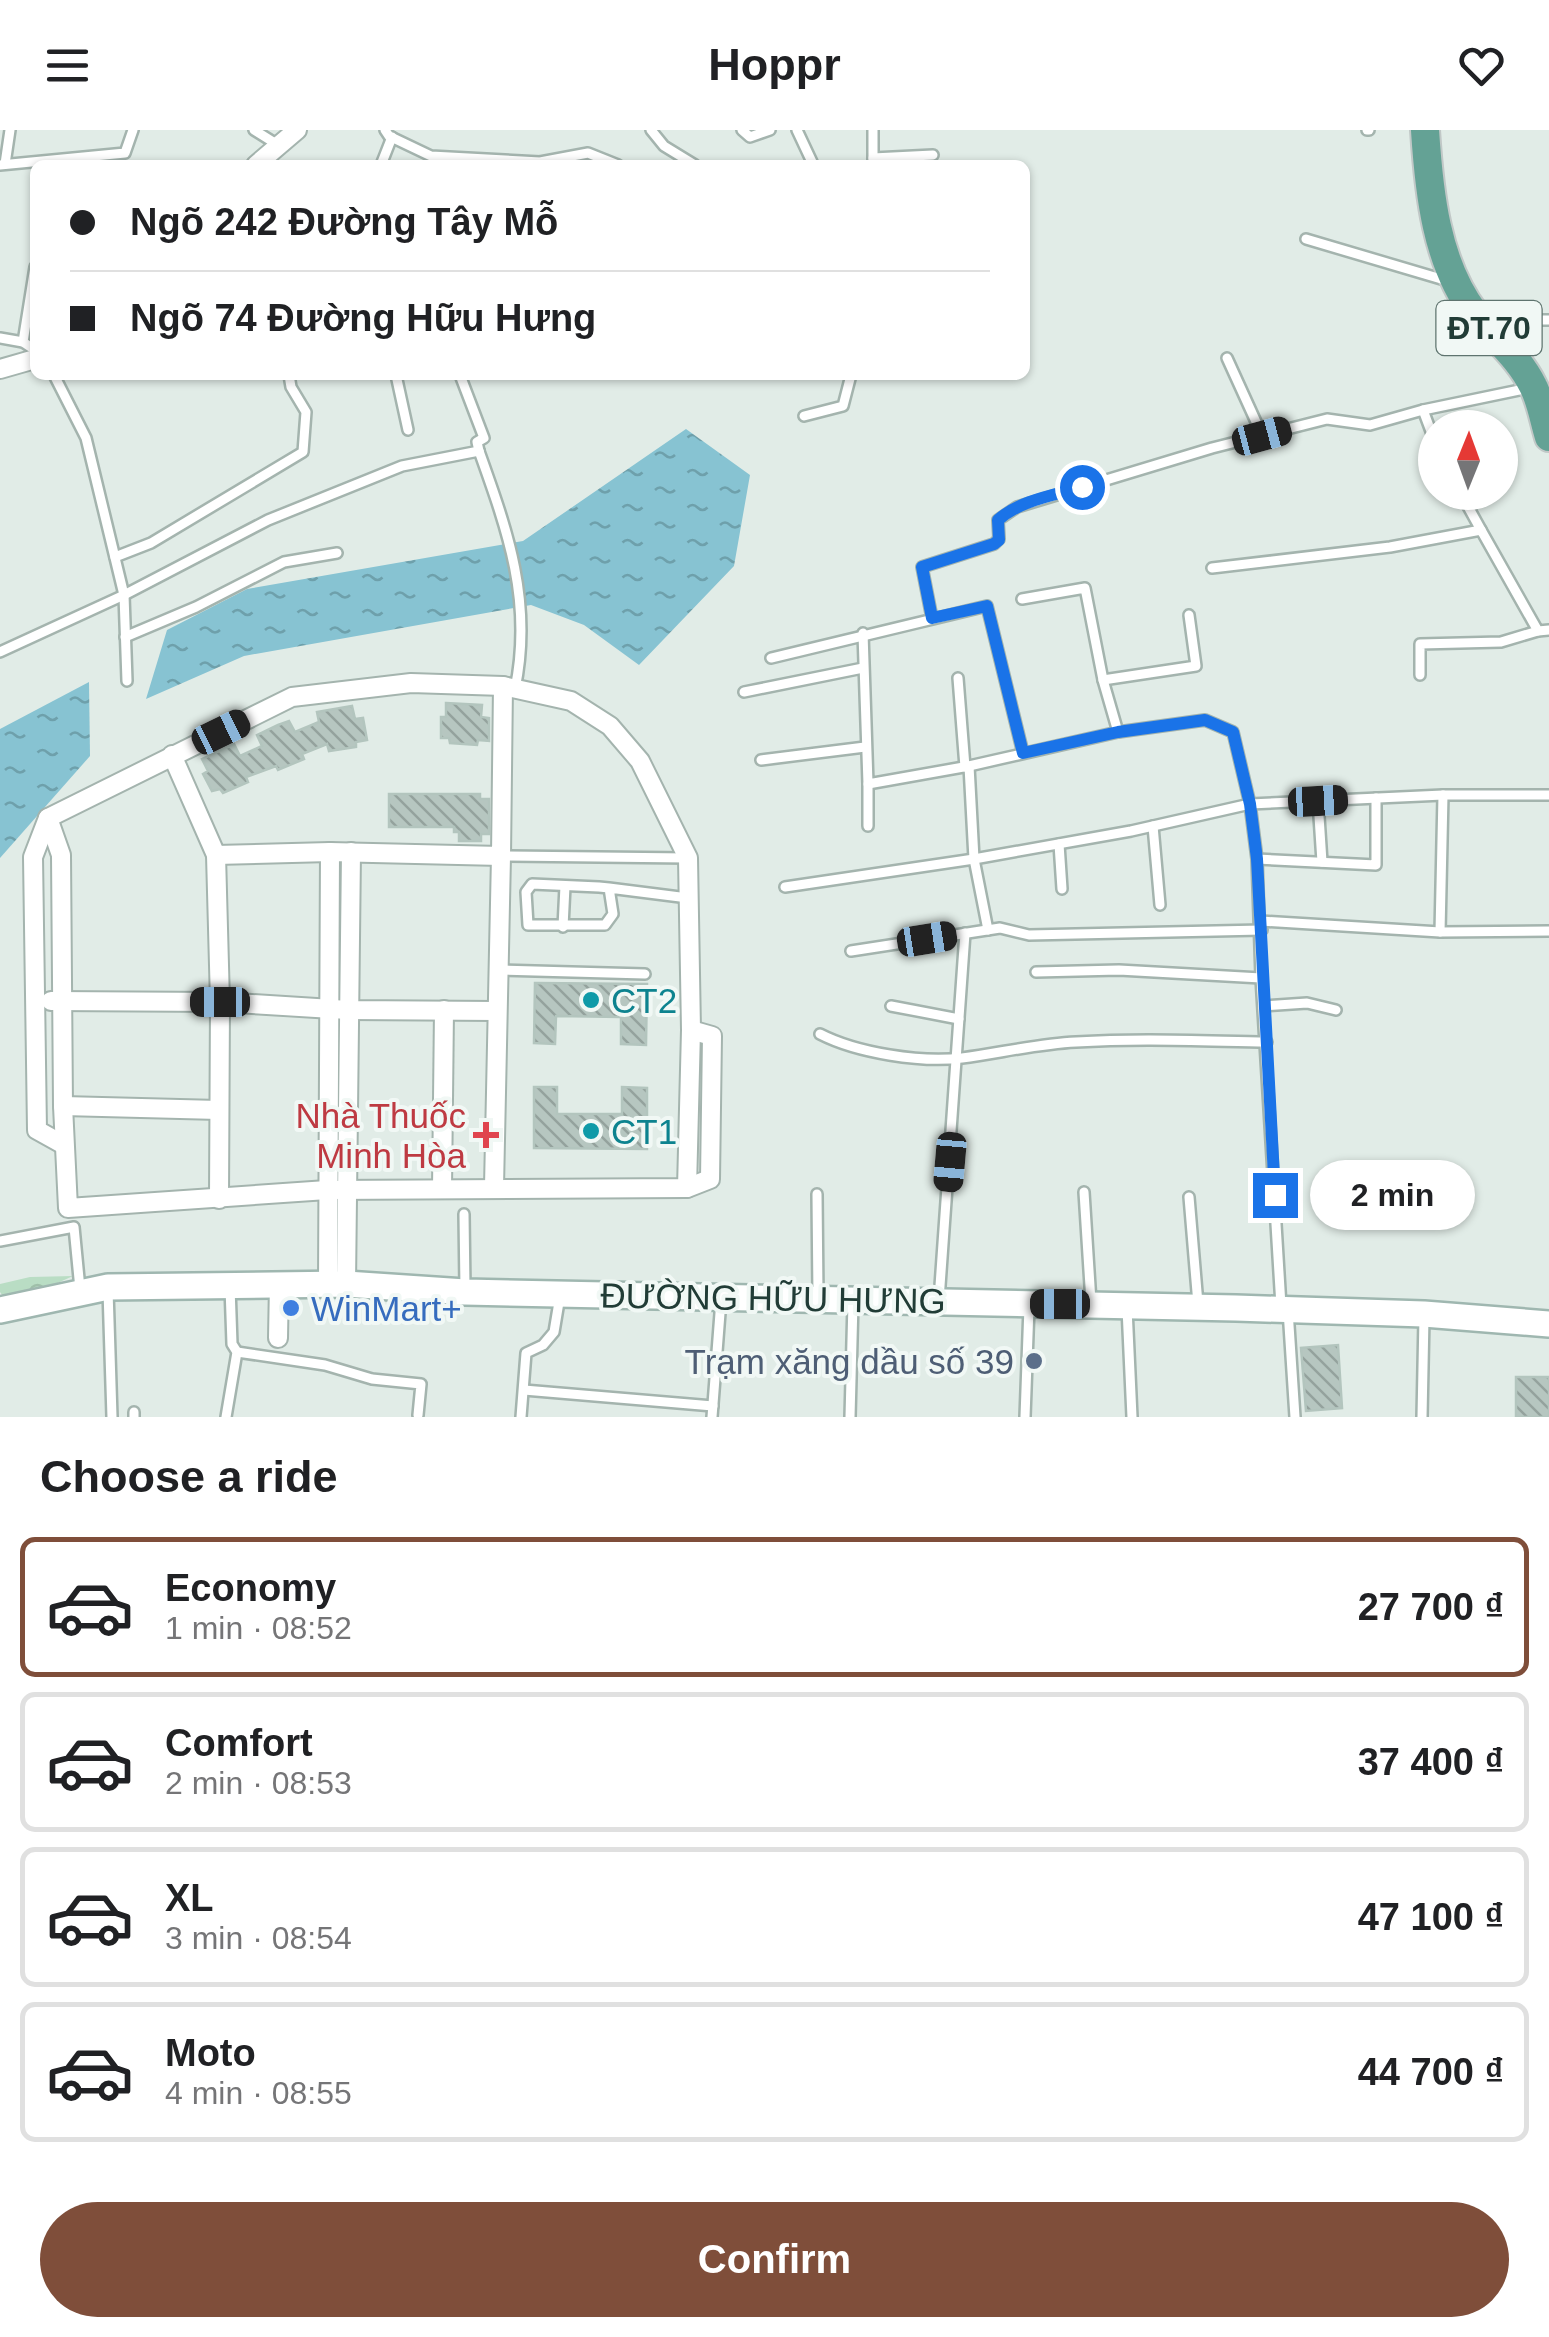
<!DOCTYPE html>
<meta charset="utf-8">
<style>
body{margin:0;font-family:Arial,sans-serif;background:#f6f6f6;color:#202124;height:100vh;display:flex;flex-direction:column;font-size:38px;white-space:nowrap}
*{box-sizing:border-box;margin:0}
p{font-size:32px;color:#757577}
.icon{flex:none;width:55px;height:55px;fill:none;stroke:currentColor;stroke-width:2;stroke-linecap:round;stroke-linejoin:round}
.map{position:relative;height:1287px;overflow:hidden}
.sheet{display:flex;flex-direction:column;background:#fff;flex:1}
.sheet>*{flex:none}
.guide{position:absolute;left:30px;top:30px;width:1000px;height:220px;border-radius:15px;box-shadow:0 2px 8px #0004;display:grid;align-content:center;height:220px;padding:0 40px;background:#fff}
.needle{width:65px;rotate:1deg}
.fabs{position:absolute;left:1418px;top:280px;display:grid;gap:20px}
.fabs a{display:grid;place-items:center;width:100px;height:100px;border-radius:50%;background:#fff;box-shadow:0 2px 8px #0004;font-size:50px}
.end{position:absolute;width:45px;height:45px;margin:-22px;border:12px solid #1a73e8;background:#fff;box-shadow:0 0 0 5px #fff}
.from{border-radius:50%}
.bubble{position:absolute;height:70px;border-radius:35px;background:#fff;box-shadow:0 2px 8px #0004;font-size:32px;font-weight:700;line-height:70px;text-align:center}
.car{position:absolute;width:30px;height:60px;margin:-30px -15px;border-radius:12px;box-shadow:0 0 8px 2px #0007;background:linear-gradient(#222 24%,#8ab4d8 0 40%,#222 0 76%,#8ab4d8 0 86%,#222 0)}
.guide b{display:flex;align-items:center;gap:35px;height:95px;font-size:38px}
.guide b+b{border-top:2px solid #e0e0e0}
.guide i{width:25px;height:25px;background:#202124}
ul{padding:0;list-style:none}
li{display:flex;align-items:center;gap:30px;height:140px;margin:0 20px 15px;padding:0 20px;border:5px solid #e0e0e0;border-radius:15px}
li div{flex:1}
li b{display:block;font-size:38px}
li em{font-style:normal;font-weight:700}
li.current{border-color:#7f4e3a}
li>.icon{width:90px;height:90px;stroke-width:1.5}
h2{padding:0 40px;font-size:45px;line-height:120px}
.cta{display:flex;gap:20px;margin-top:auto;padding:20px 40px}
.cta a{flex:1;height:115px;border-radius:60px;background:#7f4e3a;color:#fff;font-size:40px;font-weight:700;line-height:115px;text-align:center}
header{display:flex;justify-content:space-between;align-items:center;height:130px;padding:0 40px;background:#fff;font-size:45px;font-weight:700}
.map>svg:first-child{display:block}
.park{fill:url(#park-crowns)}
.water{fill:url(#water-ripples)}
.building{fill:url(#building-back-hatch);stroke:#b3c5be;stroke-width:2.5}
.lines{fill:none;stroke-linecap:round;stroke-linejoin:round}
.lane-casing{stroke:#a4b4ae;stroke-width:14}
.street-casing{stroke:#a4b4ae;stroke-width:22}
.secondary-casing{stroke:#9fb7b0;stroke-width:30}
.primary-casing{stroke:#c1c8c7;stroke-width:32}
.lane{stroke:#fff;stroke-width:9}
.street{stroke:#fff;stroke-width:18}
.secondary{stroke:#fff;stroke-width:25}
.primary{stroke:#64a295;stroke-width:28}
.route{stroke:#1a73e8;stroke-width:12}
.culture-dot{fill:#0f9aa8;stroke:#f1f8f5;stroke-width:4}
.health-dot{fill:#e0444e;stroke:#f1f8f5;stroke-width:4}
.shop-dot{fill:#3f7fe0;stroke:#f1f8f5;stroke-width:4}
.service-dot{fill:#5c6f8a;stroke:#f1f8f5;stroke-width:4}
.labels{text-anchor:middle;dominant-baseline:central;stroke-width:8;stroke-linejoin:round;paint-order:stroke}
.shield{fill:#f1f8f5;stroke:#5f746f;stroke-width:2.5}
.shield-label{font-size:32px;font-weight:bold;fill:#213c36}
.culture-label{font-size:35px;fill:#0d838f;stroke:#f1f8f5;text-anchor:start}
.health-label{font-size:35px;fill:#be3a42;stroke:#f1f8f5;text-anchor:end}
.street-label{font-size:35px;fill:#213c36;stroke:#f1f8f5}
.shop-label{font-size:35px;fill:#366cbe;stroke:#f1f8f5;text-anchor:start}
.service-label{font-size:35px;fill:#4e5e75;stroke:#f1f8f5;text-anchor:end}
</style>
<header><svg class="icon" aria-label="menu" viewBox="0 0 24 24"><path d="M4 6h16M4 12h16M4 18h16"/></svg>Hoppr<svg class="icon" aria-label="heart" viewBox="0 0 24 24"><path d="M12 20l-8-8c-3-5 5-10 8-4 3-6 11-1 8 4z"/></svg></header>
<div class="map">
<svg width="1549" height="1287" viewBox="0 0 1549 1287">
<defs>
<pattern id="park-crowns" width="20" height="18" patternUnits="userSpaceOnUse" patternTransform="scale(2.5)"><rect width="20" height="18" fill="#b9ddc4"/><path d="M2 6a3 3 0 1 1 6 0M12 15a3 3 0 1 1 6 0" fill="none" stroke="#9fbfa9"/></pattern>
<pattern id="water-ripples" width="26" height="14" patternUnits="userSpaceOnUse" patternTransform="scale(2.5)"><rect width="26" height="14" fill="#87c3d2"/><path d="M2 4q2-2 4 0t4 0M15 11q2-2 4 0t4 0" fill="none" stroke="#6ea0ab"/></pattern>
<pattern id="building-back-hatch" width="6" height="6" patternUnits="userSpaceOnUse" patternTransform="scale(2.5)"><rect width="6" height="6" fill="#b6c6c0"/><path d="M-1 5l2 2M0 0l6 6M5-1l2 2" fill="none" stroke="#94a29d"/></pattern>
</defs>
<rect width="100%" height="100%" fill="#e1ece7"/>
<path class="park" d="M73,1146L9,1175L0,1162V1154L30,1147Z"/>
<g class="water">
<path d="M686,299L750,345L734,436L639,535L584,495L531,475L244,526L146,569L167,500L247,459L523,411Z"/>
<path d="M89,552L90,626L0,728V599Z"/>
</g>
<g class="building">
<path d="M446,573L482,575L481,587L489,588V611L478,610L477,615L450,613L449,608H441V587H446Z"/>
<path d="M352,576L355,589L363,588L367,610L356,612V617L329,621L327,614L302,624L304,629L278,640L276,636L246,647L248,652L223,663L220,659L212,661L203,644L208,641L202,629L234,614L240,626L262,616L257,605L278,595L289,591L295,602L319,592L317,582Z"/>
<path d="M389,664H480V669H489V704H481V711H459V702H454V697H389Z"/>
<path d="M535,853L647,854L646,915L621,914V887L556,886L555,914L534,913Z"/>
<path d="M534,957H557V984H622V957L647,958V1019L534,1018Z"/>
<path d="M1338,1215L1342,1278L1306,1281L1301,1218Z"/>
<rect x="1516" y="1247" width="33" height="40"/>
</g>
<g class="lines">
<defs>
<g id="lane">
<path d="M254,0L278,15"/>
<path d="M385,0L389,6L431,26L540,32L588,23L618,35"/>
<path d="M651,0L664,16L695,35"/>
<path d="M742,0L750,7L770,0"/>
<path d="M797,0L812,32"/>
<path d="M873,0V35"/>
<path d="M1367,0H1369"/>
<path d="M873,28L933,25"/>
<path d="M5,34L10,0"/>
<path d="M0,35L125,23L133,0"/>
<path d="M381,35L392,7"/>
<path d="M1306,109L1448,151"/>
<path d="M1496,202L1518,190H1549"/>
<path d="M0,208L23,212L35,220"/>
<path d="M23,212L35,137"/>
<path d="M1227,228L1262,305"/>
<path d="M54,245L86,308L124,465L127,551"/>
<path d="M396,245L408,300"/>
<path d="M460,245L484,308L477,312L479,321"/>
<path d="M1423,280L1435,312"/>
<path d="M804,286L843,276L851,245"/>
<path d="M479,321C508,402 533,472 515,559"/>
<path d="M1460,362L1481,400"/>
<path d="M115,427L151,413L303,322L306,282L291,257L289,245"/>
<path d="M1212,438L1390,417L1481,400L1538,501L1549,500"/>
<path d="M1022,469L1085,458L1103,550L1118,602"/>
<path d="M932,488L922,437L994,414L999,409L998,390L1017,377L1212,318L1327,289L1370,295L1423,280L1529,258"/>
<path d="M863,503L868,654L969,636L1118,602L1205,590L1233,602L1250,674L1257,729L1261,848L1281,1176"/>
<path d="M125,507L196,477L284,432L337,423"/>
<path d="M0,522L124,465L268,390L402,336L479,321"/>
<path d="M771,528L987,476L1023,623"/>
<path d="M1420,545V514L1501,512L1538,501"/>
<path d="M958,548L965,637"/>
<path d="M1103,550L1196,536L1189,485"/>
<path d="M744,562L863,538"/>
<path d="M761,630L865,617"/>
<path d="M969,636L974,729L988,800"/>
<path d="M868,654V696"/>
<path d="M1318,671L1322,732"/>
<path d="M1153,696L1160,775"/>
<path d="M1059,714L1062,759"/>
<path d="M501,726L688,728"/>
<path d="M1257,729L1376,735V668"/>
<path d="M785,757L974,729L1131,701L1250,674L1443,665H1549"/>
<path d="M609,758L613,784L605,795H528L526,762L532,754L599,757L609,758L688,768"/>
<path d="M1261,791L1440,802L1549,801"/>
<path d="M563,797L565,756"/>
<path d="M1440,802L1443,665"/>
<path d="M851,821L1000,798L1029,805L1262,800"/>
<path d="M500,840L645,844"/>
<path d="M1036,842L1119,840L1261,848"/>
<path d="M891,876L959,889"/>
<path d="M1264,876L1307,873L1336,880"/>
<path d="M820,904C857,923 921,933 962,928C1000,923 1037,914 1076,912C1140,908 1203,911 1267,912"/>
<path d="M1084,1062L1091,1172"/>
<path d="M817,1064L818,1166"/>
<path d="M1189,1067L1198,1174"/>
<path d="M464,1084L465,1159"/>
<path d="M0,1111L74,1097L80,1159"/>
<path d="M108,1160L112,1287"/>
<path d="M939,1170L965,803"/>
<path d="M1127,1178L1132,1287"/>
<path d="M1288,1180L1295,1287"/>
<path d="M237,1222L325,1235L372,1249L421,1254L418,1285"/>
<path d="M524,1260L713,1276"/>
<path d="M134,1282V1287"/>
<path d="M226,1287L237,1222L232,1214L230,1157"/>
<path d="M521,1287L526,1223L543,1215L554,1202L560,1166"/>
<path d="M712,1287L721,1170"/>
<path d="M850,1287L853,1172"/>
<path d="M1025,1287L1029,1177"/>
<path d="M1422,1287L1424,1187"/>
</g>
<g id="street">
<path d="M256,35L297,0"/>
<path d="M0,239L35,229"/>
<path d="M172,625L216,725L220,872L219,1069"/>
<path d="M48,688L61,725L63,976L68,1078L327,1060L687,1058L710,1049L712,906L691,900"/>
<path d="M216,725L330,722L501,726L503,556"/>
<path d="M51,871L220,872L348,880L496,881"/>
<path d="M63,976L219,980"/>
<path d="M64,1015L37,1000L33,727L48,688L292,567L411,553L503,556L571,571L610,596L640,631L688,728L691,900L687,1058"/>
<path d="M494,1057L501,726"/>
<path d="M442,1059L444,880"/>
<path d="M328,1154L330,722"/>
<path d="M346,1154L351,722"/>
<path d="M278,1208L279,1153"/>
</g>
<path id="secondary" d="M0,1180L108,1157L346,1154L465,1162L1236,1178L1424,1184L1549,1194"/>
<path id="primary" d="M1425,0C1429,62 1436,133 1475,184C1494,208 1519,227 1533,256C1541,271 1544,291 1549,307"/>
</defs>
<use href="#lane" class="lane-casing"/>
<use href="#street" class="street-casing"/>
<use href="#secondary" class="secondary-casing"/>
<use href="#primary" class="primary-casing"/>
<use href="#lane" class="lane"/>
<use href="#street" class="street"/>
<use href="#secondary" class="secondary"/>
<use href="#primary" class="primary"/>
</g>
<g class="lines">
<path class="route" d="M1082,357C1055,365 1020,370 998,390L999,410L994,414L922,437L932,488L987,476L1023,623L1118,602L1205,590L1233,602L1250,674L1257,729L1275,1065"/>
</g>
<g class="culture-dot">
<circle cx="591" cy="870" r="10"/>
<circle cx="591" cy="1001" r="10"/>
</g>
<path class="health-dot" d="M481 990h10v10h10v10h-10v10h-10v-10h-10v-10h10z"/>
<circle class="shop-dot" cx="291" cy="1178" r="10"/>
<circle class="service-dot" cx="1034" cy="1231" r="10"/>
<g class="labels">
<rect class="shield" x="1436.5" y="171" width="105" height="54" rx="8"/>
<g class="shield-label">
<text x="1489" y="198">ĐT.70</text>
</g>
<g class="culture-label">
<text x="611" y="870">CT2</text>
<text x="611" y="1001">CT1</text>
</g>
<g class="health-label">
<text x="466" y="985">Nhà Thuốc<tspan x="466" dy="40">Minh Hòa</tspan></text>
</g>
<g class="street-label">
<text transform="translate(773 1168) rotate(1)">ĐƯỜNG HỮU HƯNG</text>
</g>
<g class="shop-label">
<text x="311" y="1178">WinMart+</text>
</g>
<g class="service-label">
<text x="1014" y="1231">Trạm xăng dầu số 39</text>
</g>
</g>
</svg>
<div class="fabs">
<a><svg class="needle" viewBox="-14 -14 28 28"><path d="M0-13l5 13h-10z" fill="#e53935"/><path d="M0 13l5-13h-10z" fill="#757577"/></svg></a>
</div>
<i class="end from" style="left:1082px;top:357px"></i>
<i class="end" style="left:1275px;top:1065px"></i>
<div class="bubble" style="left:1310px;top:1030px;width:165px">2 min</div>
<i class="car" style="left:1262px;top:306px;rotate:75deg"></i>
<i class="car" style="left:221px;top:602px;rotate:64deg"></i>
<i class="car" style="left:1318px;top:671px;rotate:87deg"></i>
<i class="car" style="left:927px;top:809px;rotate:81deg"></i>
<i class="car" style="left:220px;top:872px;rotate:270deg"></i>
<i class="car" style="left:950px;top:1032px;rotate:185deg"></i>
<i class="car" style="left:1060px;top:1174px;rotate:270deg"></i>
<div class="guide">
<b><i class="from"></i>Ngõ 242 Đường Tây Mỗ</b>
<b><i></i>Ngõ 74 Đường Hữu Hưng</b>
</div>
</div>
<section class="sheet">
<h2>Choose a ride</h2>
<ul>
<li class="current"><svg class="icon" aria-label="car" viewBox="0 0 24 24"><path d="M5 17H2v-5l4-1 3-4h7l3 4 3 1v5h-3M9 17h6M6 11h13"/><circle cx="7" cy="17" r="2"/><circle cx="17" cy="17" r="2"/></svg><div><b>Economy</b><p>1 min · 08:52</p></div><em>27 700 ₫</em></li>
<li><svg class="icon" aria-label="car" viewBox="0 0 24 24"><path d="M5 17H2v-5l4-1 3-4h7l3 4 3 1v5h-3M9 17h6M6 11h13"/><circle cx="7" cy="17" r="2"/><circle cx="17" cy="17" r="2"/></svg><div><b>Comfort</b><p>2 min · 08:53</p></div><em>37 400 ₫</em></li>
<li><svg class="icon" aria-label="car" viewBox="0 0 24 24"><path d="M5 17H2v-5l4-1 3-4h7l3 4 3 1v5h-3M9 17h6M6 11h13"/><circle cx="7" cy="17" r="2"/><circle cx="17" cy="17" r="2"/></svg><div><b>XL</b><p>3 min · 08:54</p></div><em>47 100 ₫</em></li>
<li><svg class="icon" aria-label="car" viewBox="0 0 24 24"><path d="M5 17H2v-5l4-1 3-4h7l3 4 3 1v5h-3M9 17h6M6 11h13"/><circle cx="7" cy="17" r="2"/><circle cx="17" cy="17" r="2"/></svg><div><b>Moto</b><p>4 min · 08:55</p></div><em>44 700 ₫</em></li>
</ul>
<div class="cta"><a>Confirm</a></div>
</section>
